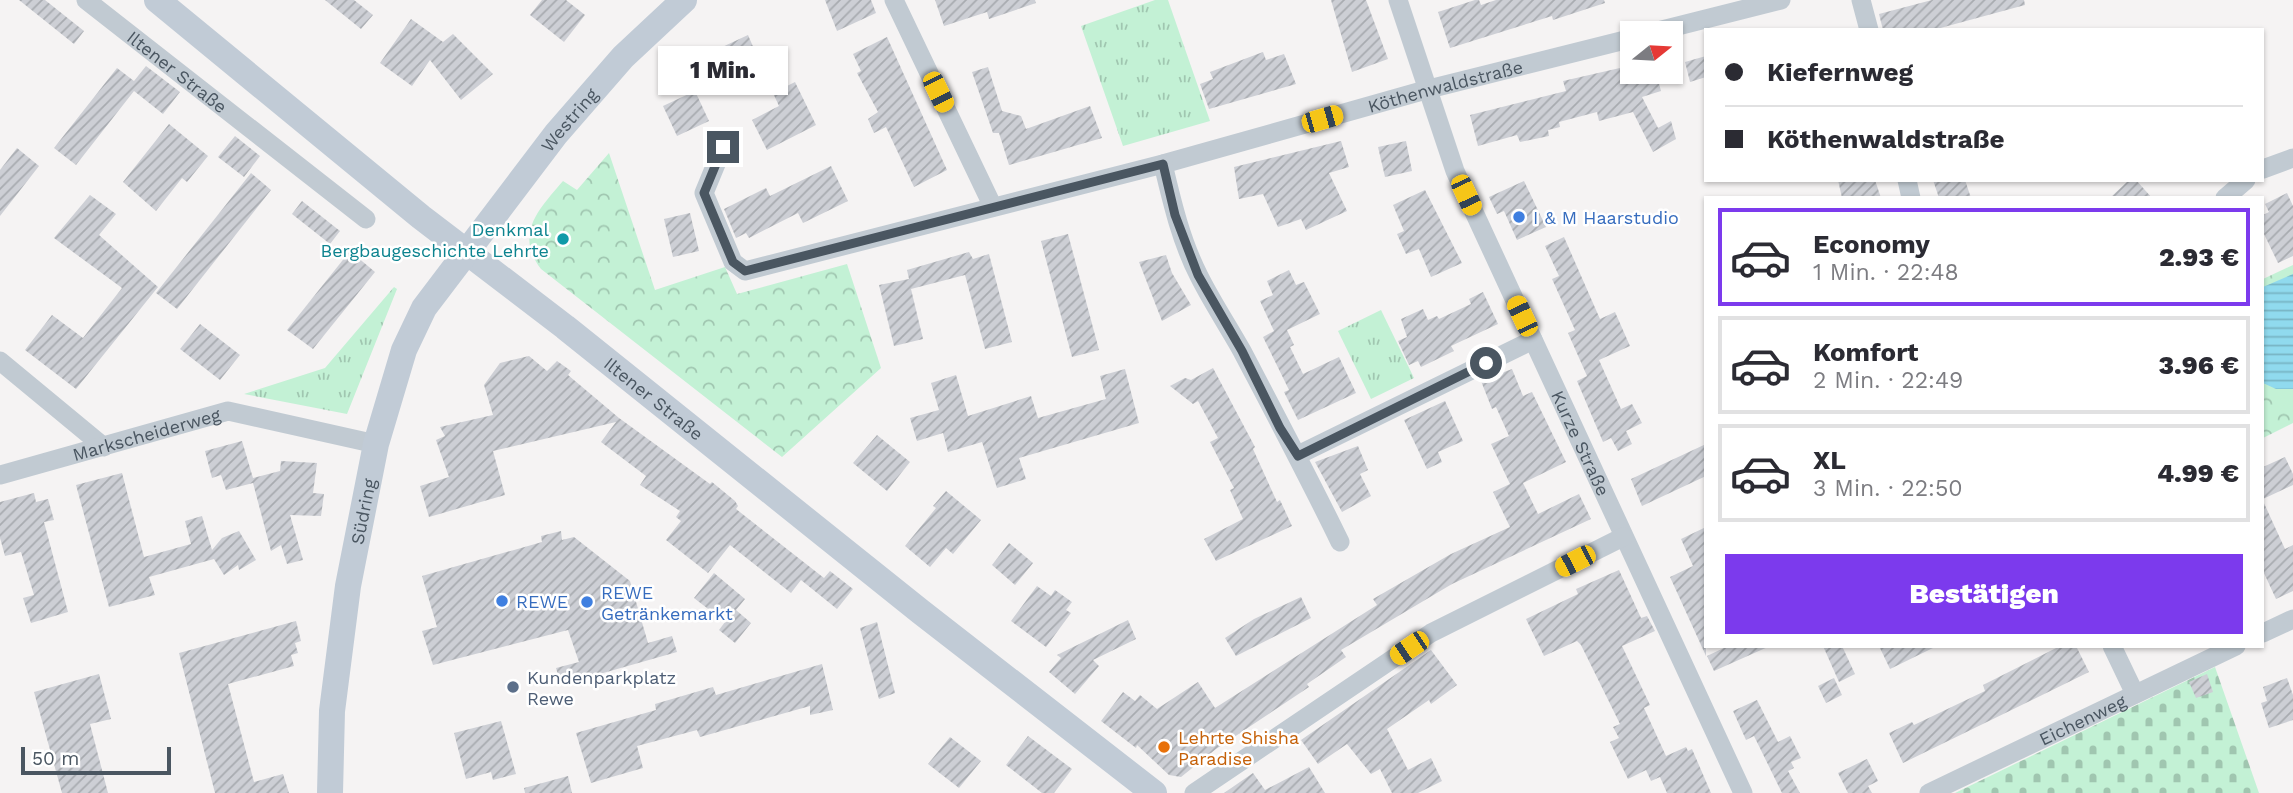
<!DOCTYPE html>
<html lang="de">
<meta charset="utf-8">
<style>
body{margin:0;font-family:"Work Sans",sans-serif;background:#f2f2f3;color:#2b2b33;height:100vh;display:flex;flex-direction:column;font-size:26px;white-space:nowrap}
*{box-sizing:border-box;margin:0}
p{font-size:23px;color:#7c7c81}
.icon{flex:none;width:38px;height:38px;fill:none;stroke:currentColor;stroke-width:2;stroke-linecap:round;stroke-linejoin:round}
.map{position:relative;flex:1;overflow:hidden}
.details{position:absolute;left:1704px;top:196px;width:560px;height:452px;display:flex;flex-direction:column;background:#fff;border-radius:0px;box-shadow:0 2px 5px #0004}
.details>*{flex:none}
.hud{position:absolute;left:1704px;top:28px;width:560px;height:154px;border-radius:0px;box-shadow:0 2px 5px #0004;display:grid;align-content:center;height:154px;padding:0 21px;background:#fff}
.needle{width:46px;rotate:72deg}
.buttons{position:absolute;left:1620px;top:21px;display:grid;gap:14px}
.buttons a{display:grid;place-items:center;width:63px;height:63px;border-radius:0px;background:#fff;box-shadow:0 2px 5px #0004;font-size:35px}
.scale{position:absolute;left:21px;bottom:18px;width:150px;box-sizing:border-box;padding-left:7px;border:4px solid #4a5661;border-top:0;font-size:19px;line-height:24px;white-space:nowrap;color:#4a5661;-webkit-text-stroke:5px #fff;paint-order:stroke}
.end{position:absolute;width:32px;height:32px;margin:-16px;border:9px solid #4a5661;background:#fff;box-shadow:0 0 0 4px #fff}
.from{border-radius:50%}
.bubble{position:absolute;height:49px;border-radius:0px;background:#fff;box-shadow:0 2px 5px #0004;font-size:23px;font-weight:800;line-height:49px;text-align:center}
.car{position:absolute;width:21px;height:42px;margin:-21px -10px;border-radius:9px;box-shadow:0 0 5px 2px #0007;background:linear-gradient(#f5c518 24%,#345 0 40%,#f5c518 0 76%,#345 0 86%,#f5c518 0)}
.hud b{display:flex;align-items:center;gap:24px;height:66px;font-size:26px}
.hud b+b{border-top:2px solid #e1e1e2}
.hud i{width:18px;height:18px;background:#2b2b33}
ul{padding:12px 0 0;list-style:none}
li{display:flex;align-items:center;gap:21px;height:98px;margin:0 14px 10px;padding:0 7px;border:4px solid #e1e1e2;border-radius:0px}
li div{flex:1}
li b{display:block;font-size:26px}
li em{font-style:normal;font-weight:800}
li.current{border-color:#7c3aed}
li>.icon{width:63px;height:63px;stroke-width:1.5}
.button{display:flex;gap:14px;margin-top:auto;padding:14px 21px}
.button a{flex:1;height:80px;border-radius:0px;background:#7c3aed;color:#fff;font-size:28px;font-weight:800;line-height:80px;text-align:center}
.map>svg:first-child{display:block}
.grass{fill:url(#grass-tufts)}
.forest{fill:url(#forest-crowns)}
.cemetery{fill:url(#cemetery-stones)}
.water{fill:url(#water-rules)}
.building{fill:url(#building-hatch)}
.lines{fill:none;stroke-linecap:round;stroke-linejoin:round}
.street{stroke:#c1cad2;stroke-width:19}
.secondary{stroke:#c1cbd6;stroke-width:26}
.route{stroke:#4a5661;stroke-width:9}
.shop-dot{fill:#3f7fe0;stroke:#fff;stroke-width:2.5}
.culture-dot{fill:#0f9aa8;stroke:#fff;stroke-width:2.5}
.service-dot{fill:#5c6f8a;stroke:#fff;stroke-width:2.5}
.food-dot{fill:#e8710a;stroke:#fff;stroke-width:2.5}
.labels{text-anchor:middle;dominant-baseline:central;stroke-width:5;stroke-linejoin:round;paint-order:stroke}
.street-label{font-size:18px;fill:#4a5661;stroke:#fff}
.shop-label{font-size:18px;fill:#366cbe;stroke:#fff;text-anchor:start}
.culture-label{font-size:18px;fill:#0d838f;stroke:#fff;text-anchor:end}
.service-label{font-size:18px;fill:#4e5e75;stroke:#fff;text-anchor:start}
.food-label{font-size:18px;fill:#c56008;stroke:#fff;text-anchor:start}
</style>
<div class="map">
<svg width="2293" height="793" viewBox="0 0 2293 793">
<defs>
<pattern id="grass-tufts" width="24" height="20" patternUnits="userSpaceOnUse" patternTransform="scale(1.75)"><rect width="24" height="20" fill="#c3f1d5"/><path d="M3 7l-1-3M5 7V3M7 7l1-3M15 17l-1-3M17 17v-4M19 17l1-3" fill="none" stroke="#a0c6b0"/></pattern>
<pattern id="forest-crowns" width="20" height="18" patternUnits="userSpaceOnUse" patternTransform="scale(1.75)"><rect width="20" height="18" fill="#c3f1d5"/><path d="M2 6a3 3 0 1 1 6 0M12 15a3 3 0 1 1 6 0" fill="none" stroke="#a0c6b0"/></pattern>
<pattern id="cemetery-stones" width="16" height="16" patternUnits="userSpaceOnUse" patternTransform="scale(1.75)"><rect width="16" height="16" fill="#c3f1d5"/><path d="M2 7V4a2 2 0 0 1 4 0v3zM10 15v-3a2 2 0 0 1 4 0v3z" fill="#a0c6b0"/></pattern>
<pattern id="water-rules" width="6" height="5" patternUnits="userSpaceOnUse" patternTransform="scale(1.75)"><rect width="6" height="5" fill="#90daee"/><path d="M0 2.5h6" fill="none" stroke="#78b4c4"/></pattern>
<pattern id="building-hatch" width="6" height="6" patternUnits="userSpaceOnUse" patternTransform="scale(1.75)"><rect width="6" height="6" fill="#cdcfd5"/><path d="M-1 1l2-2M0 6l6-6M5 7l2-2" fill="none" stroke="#a8abb0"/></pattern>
</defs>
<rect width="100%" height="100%" fill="#f5f3f3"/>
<g class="grass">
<path d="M1155,0H1168L1210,121L1123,146L1081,26Z"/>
<path d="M394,287L397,289L347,414L244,394L325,368Z"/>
<path d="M1381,310L1414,378L1371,399L1338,331Z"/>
</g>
<g class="forest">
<path d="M609,153L655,290L725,267L737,294L847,264L881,368L782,457L541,269C514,234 539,209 563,181L577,190Z"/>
<path d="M2293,265V423L2263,438V279Z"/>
</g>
<path class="cemetery" d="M2215,667L2259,793H1955Z"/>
<path class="water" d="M2293,274V389H2276L2263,383V287Z"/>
<g class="building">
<path d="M19,0H45L84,31L74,44Z"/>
<path d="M325,0H354L373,15L361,29Z"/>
<path d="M542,0H566L585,15L564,42L530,15Z"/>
<path d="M825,0H871L876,13L837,31Z"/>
<path d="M935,0H1035L1036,3L989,19L987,12L944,26Z"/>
<path d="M1331,0H1366L1388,59L1352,72Z"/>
<path d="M1475,0H1479L1481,5L1496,0H1604L1605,3L1553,20L1552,16L1450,48L1438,12Z"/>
<path d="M1932,0H2024L2025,5L1933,30H1883L1879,14Z"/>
<path d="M411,19L443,42L453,34L493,74L461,100L430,60L412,86L380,63Z"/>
<path d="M748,35L761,65L730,79L725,67L695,79L688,63Z"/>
<path d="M887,37L947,170L914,187L886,127L874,133L868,119L878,112L857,73L861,71L853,54Z"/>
<path d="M1263,52L1266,60L1284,54L1296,84L1209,109L1200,84L1213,79L1210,72Z"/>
<path d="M1706,56V77L1690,82L1685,62Z"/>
<path d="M1633,65V72H1656L1661,91L1642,97L1658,128L1671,121L1676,139L1653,152L1633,112L1599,121L1597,112L1559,122L1560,127L1548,130L1549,136L1520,142L1517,135L1478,146L1470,115L1566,91L1563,81Z"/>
<path d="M146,66L180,92L163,114L134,91L76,165L54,148L117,68L134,81Z"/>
<path d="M988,67L1002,111L1021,116L1026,129L1090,106L1102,138L1009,165L999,133H993L972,72Z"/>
<path d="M795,82L816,125L767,150L752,120L779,106L773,93Z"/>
<path d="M695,91L709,121L677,136L663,106Z"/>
<path d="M169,124L208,156L187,182L182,178L156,211L123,182Z"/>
<path d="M235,136L260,156L244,177L218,157Z"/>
<path d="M1341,141L1349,167L1329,173L1347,211L1306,230L1301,219L1278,227L1263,194L1239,199L1234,167Z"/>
<path d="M1406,141L1412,171L1385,177L1378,147Z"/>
<path d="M17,148L39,166L0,216V170Z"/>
<path d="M831,166L848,201L803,223L798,213L749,238L746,233L736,238L724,209L766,188L770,196Z"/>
<path d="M251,173L271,190L177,309L156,293Z"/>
<path d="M1838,180H1875L1881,198H1842Z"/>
<path d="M1933,180H1965L1971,198H1939Z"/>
<path d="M2129,180H2136L2152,198H2110Z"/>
<path d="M1524,181L1546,227L1517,240L1504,211L1497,214L1489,197Z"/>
<path d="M1425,190L1462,263L1431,277L1419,249L1406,254L1397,234L1404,231L1393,205Z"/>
<path d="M2287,193L2293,206V256L2278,263L2263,232V215L2269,212L2265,204Z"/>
<path d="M90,195L116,214L99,235L158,287L76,389L25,350L52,315L83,338L122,288L54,238Z"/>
<path d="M302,201L340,231L330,244L292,214Z"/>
<path d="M690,213L699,251L673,257L664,219Z"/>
<path d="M1068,234L1099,350L1072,357L1041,241Z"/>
<path d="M1564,237L1600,319L1615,312L1630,346L1599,360L1621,409L1632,404L1642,423L1626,431L1632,444L1618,451L1611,438L1603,442L1577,381L1587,376L1568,333L1575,330L1552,279L1559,276L1545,246Z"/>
<path d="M350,251L375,272L313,349L287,330Z"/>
<path d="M969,252L973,259L989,254L1012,342L985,349L965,275L911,289L923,339L894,346L879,285L909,279L907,270Z"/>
<path d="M1166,255L1172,273L1191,305L1162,321L1139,262Z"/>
<path d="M1289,270L1296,285L1304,282L1320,314L1287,330L1294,345L1290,347L1303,374L1339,357L1356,393L1298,420L1284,392L1289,390L1263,337L1274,331L1260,301L1273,295L1267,281Z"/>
<path d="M1483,292L1498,324L1451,346L1454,351L1421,367L1418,361L1409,365L1398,341L1407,337L1401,319L1423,309L1428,320L1437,316L1439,319L1471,304L1469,299Z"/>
<path d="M200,324L240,355L220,380L180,349Z"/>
<path d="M529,356L547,371L557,361L571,371L568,375L619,418L710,484L712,482L735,501L738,506L736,509L824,578L830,571L853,589L837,609L801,580L791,593L730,545L708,573L666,540L681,521L676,517L680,511L640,485L646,476L601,442L616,422L493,451L505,495L429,517L420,486L449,477L436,440L445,436L440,427L493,415L484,385L500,363Z"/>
<path d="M1213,368L1255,447L1253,449L1277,502L1280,500L1292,526L1216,561L1204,539L1243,519L1230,490L1234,488L1210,442L1218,438L1198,401L1193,404L1170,386L1185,378L1191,380Z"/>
<path d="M1125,369L1139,423L1019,458L1026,479L997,488L982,442L948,452L943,433L917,441L910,418L939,410L931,383L956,375L968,416L1031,396L1038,418L1106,399L1100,376Z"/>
<path d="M1512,369L1523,396L1532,392L1566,462L1523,483L1538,514L1579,494L1591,519L1452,584L1341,650L1346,657L1307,684L1309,687L1216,749L1181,777L1169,775L1137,745L1136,748L1101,721L1123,692L1135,701L1140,695L1157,709L1198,682L1215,708L1377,605L1373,599L1451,554L1510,527L1493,492L1510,484L1491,444L1509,436L1496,407L1492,409L1481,381Z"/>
<path d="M1445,401L1463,441L1438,452L1442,462L1427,469L1404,420Z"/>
<path d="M877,435L910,462L887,491L853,463Z"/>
<path d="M242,441L253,478L280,471L281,461L317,463L313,493L324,494L321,516L290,515L303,560L287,564L281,545L271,551L253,483L226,490L221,475L212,478L205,451Z"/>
<path d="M1706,444V476L1642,506L1631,479Z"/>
<path d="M1358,446L1368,470L1360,474L1371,496L1342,512L1315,462Z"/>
<path d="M2285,457L2293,474V485L2263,499V467Z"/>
<path d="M122,473L144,557L191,544L185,521L202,516L212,550L222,538L239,531L256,560L239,570L238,565L224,575L214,559L149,577L155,595L109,607L76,485Z"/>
<path d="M946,491L981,520L953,554L946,548L930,567L905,546L936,508L933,506Z"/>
<path d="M34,493L36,502L48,499L54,520L44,522L68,612L31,623L23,598L34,595L21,552L5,556L0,538V502Z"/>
<path d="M2263,501L2285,549L2293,545V591L2276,599L2263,571Z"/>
<path d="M1706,527V656L1670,577L1693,566L1681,539Z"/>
<path d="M561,531L562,540L574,537L630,581L648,643L672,636L677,652L561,685L556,668L579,662L568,630L433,665L422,631L437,627L422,576L542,542L541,536Z"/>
<path d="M1009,543L1033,563L1015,585L992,565Z"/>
<path d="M1619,570L1641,618L1647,616L1655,631L1622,646L1650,705L1644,708L1666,756L1686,747L1688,751L1692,749L1711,793H1667L1660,777L1651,781L1646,770L1628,779L1610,742L1619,738L1613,727L1620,724L1581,645L1577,641L1544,656L1526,619L1578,594L1576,589Z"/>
<path d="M714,573L745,599L736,610L751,623L735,643L719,630L725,622L694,598Z"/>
<path d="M1037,586L1051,596L1055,590L1072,602L1066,610L1071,613L1046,647L1011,621Z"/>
<path d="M1301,597L1311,618L1236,656L1225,638L1254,619Z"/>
<path d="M1128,620L1136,639L1093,660L1099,666L1075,694L1049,672L1061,658L1057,655Z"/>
<path d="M296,621L301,641L295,643L298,653L291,655L294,666L228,684L254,782L283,774L289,793H215L179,653Z"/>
<path d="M877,622L895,693L879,699L860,628Z"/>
<path d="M1728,646H1770L1714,671L1707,656Z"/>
<path d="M1823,646H1842L1855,674L1839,682Z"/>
<path d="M1879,646H1937L1890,669Z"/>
<path d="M2060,646H2076L2089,672L1903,763L1889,733L1912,722L1914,725L1985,691L1983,685Z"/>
<path d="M1431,650L1457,685L1431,704L1429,700L1387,729L1408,770L1431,758L1442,781L1418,793H1392L1380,769L1371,774L1347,744L1318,764L1301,740Z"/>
<path d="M822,664L833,710L810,715V706L700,737L697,730L637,746L643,768L591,783L576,733L656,710L655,704L713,687L716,695Z"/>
<path d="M99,674L111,719L90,724L108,793H62L34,692Z"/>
<path d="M2207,674L2213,692L2196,698L2189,682Z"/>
<path d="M1834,678L1842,695L1826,703L1818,686Z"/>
<path d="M2287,678L2293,695V720L2269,728L2261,703L2267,701L2263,687Z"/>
<path d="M1757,700L1778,742L1790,736L1801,758L1791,762L1794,768L1788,771L1800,793H1782L1754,736L1746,740L1733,711Z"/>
<path d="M501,721L516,774L493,780L491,772L466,779L454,733Z"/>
<path d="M1028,736L1072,769L1054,793H1042L1006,765Z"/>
<path d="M950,737L981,761L959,788L928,764Z"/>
<path d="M1867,759L1878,781L1868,786L1872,793H1848L1838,773Z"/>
<path d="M1309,767L1325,793H1224L1253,773L1265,790Z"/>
<path d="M568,776L572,793H525L524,788Z"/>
</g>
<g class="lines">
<g class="street">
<path id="s1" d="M86,0L366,219"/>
<path d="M894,0L993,207"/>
<path id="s2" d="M1398,0L1455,171L1743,793"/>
<path d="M1861,0L1869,30"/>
<path d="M1650,33L1781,0"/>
<path id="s3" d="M723,147L704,193L733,262L745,271L1163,164L1429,89L1633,38"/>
<path d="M1163,164C1172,202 1181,241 1199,276C1212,302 1228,326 1242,351C1275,414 1309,478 1340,542"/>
<path d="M2263,169L2293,158"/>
<path d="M1907,180L1911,198"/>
<path d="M2225,198L2246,180"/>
<path d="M0,361L104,447"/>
<path d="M1298,455L1533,340"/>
<path id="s4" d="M0,475L228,411L376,444"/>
<path d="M2263,633L2293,619"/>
<path d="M2112,646L2135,694"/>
<path d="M1194,793L1431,633L1623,537"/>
<path id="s5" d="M1929,793L2236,646"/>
</g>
<g class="secondary">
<path id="s6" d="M157,0L421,217L565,327L921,612L1154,793"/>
<path id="s7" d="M330,793L332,711L348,586L376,444L404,350L424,308L556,134L623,57L684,0"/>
</g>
</g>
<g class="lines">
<path class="route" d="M723,147L704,193L733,262L745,271L1163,164L1175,215L1198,275L1242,351L1280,428L1298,456L1486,363"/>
</g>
<g class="shop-dot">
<circle cx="1519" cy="217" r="7"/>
<circle cx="502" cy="601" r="7"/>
<circle cx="587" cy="602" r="7"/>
</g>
<circle class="culture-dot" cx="563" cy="239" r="7"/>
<circle class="service-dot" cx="513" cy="687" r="7"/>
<circle class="food-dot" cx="1164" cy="747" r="7"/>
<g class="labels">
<g class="street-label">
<text stroke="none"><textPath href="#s1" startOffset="116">Iltener Straße</textPath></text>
<text stroke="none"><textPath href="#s3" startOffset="864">Köthenwaldstraße</textPath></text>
<text stroke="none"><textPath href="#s7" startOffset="735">Westring</textPath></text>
<text stroke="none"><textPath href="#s6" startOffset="637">Iltener Straße</textPath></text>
<text stroke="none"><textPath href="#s4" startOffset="152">Markscheiderweg</textPath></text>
<text stroke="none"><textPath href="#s2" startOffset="480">Kurze Straße</textPath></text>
<text stroke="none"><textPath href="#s7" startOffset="284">Südring</textPath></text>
<text stroke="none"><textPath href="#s5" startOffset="170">Eichenweg</textPath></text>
</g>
<g class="shop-label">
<text x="1533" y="217">I &amp; M Haarstudio</text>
<text x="601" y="592">REWE<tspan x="601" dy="21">Getränkemarkt</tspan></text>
<text x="516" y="601">REWE</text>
</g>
<g class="culture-label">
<text x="549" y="229">Denkmal<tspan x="549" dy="21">Bergbaugeschichte Lehrte</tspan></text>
</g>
<g class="service-label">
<text x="527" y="677">Kundenparkplatz<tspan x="527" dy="21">Rewe</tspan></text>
</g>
<g class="food-label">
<text x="1178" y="737">Lehrte Shisha<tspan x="1178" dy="21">Paradise</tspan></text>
</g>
</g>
</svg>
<div class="buttons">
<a><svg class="needle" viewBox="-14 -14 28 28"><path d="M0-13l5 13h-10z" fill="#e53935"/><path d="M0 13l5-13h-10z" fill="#7c7c81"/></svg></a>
</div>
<div class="scale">50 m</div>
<i class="end from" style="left:1486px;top:363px"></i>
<i class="end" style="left:723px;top:147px"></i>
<div class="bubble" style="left:658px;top:46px;width:130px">1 Min.</div>
<i class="car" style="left:938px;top:92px;rotate:154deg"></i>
<i class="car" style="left:1322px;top:119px;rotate:74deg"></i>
<i class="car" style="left:1466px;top:195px;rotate:155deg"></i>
<i class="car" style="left:1522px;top:316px;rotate:335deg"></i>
<i class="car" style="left:1575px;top:561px;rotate:243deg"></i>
<i class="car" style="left:1409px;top:648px;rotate:236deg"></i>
<div class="hud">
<b><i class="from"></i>Kiefernweg</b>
<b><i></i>Köthenwaldstraße</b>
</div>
<section class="details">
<ul>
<li class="current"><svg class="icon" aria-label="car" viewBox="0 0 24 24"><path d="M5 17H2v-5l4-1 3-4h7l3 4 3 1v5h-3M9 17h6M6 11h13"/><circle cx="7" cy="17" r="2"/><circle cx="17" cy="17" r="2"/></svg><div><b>Economy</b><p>1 Min. · 22:48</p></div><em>2.93 €</em></li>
<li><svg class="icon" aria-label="car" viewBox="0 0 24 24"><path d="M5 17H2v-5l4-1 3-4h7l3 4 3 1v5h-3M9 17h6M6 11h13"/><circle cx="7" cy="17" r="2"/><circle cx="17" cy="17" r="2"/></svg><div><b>Komfort</b><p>2 Min. · 22:49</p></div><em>3.96 €</em></li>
<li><svg class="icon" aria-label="car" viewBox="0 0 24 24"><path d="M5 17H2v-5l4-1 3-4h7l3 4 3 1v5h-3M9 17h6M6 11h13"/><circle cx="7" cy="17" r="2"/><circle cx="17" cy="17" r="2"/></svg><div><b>XL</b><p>3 Min. · 22:50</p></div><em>4.99 €</em></li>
</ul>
<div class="button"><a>Bestätigen</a></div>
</section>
</div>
